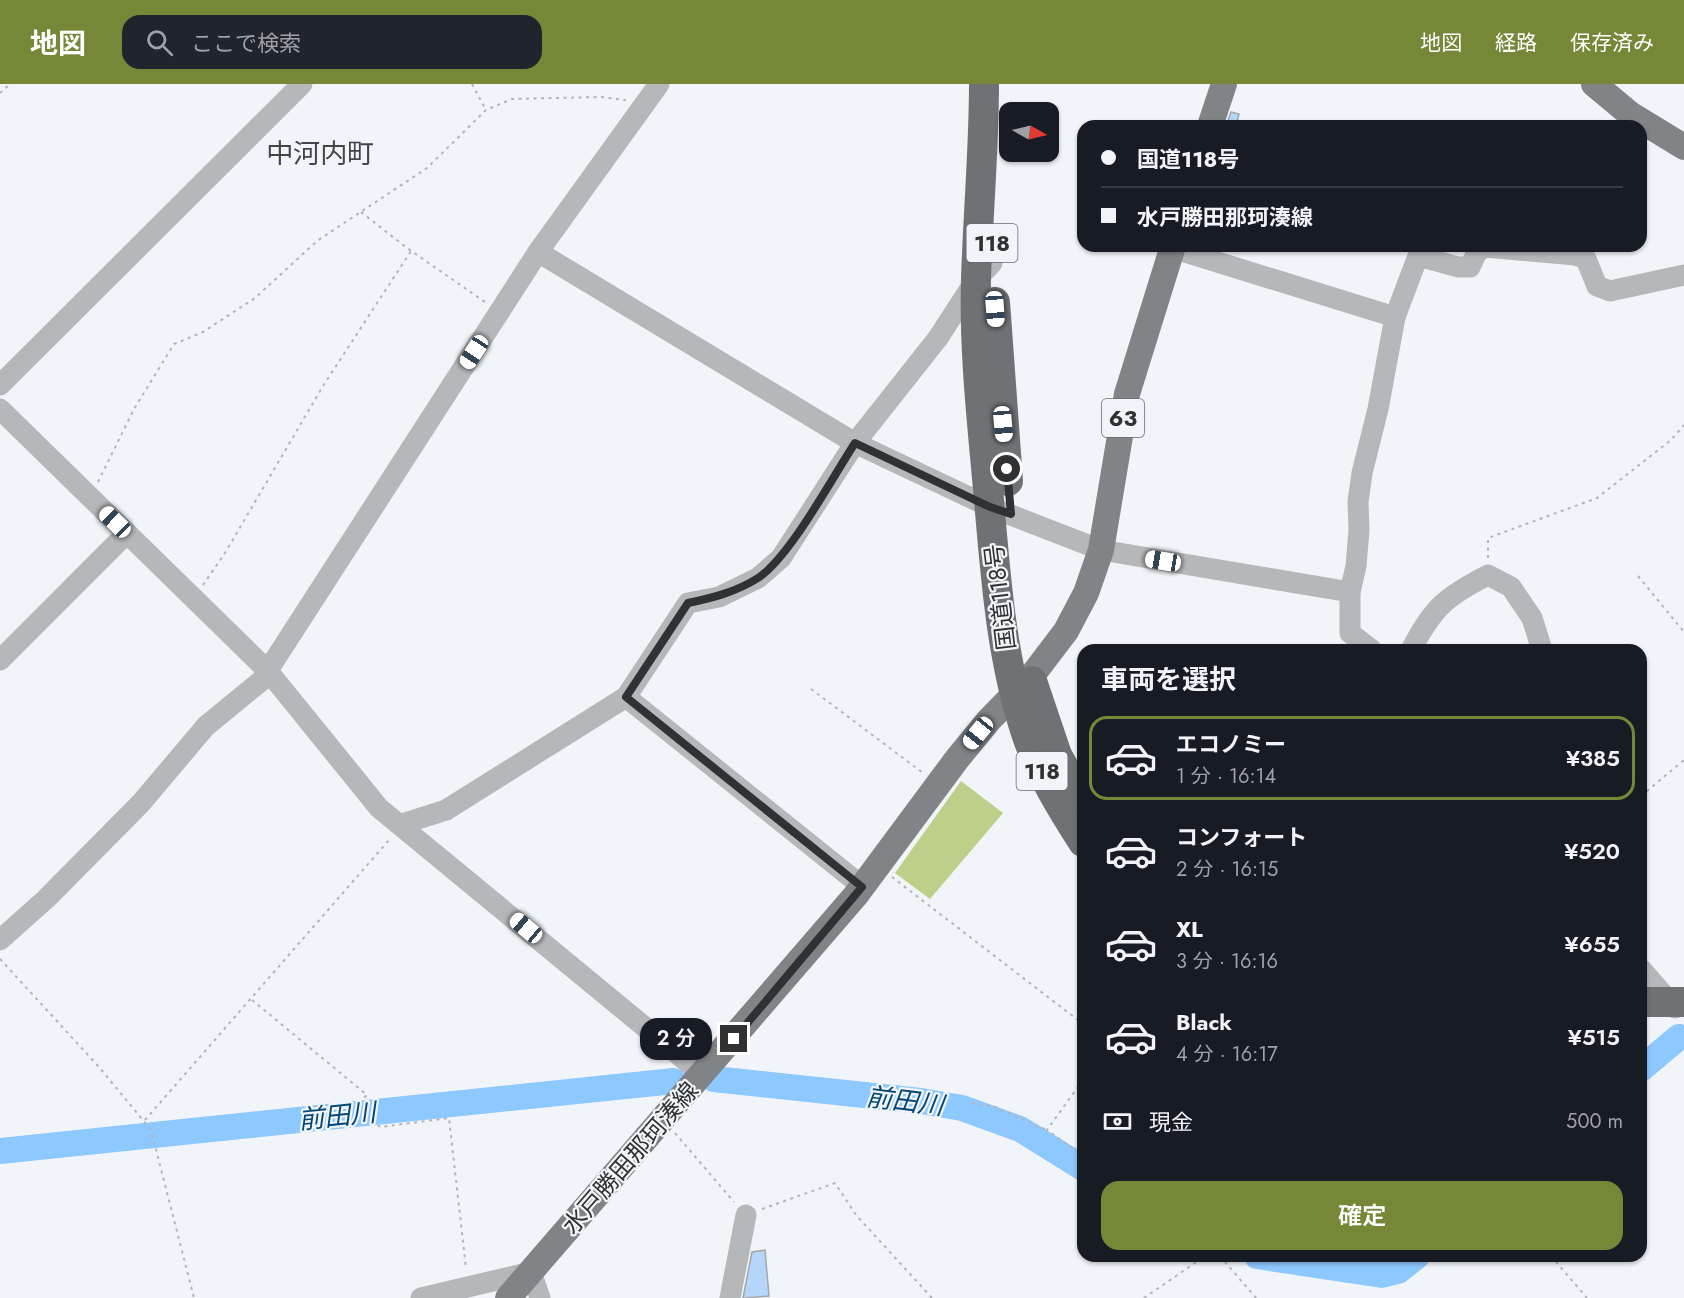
<!DOCTYPE html>
<html lang="ja">
<meta charset="utf-8">
<style>
body{margin:0;font-family:Jost,"Noto Sans JP",sans-serif;background:#20242c;color:#f1f3f6;height:100vh;display:flex;flex-direction:column;font-size:22px;white-space:nowrap}
*{box-sizing:border-box;margin:0}
p{font-size:20px;color:#9ea1a6}
.icon{flex:none;width:33px;height:33px;fill:none;stroke:currentColor;stroke-width:2;stroke-linecap:round;stroke-linejoin:round}
.map{position:relative;flex:1;overflow:hidden}
.side{position:absolute;left:1077px;top:560px;width:570px;height:618px;display:flex;flex-direction:column;background:#171b24;border-radius:18px;box-shadow:0 2px 4px #0004}
.side>*{flex:none}
.hud{position:absolute;left:1077px;top:36px;width:570px;height:132px;border-radius:18px;box-shadow:0 2px 4px #0004;display:grid;align-content:center;height:132px;padding:0 24px;background:#171b24}
.needle{width:39px;rotate:98deg}
.tools{position:absolute;left:999px;top:18px;display:grid;gap:12px}
.tools a{display:grid;place-items:center;width:60px;height:60px;border-radius:12px;background:#171b24;box-shadow:0 2px 4px #0004;font-size:30px}
.end{position:absolute;width:27px;height:27px;margin:-14px;border:8px solid #2f3132;background:#fff;box-shadow:0 0 0 3px #fff}
.from{border-radius:50%}
.bubble{position:absolute;height:42px;border-radius:18px;background:#171b24;box-shadow:0 2px 4px #0004;font-size:20px;font-weight:600;line-height:42px;text-align:center}
.car{position:absolute;width:18px;height:36px;margin:-18px -9px;border-radius:8px;box-shadow:0 0 4px 2px #0007;background:linear-gradient(#fff 24%,#345 0 40%,#fff 0 76%,#345 0 86%,#fff 0)}
.hud b{display:flex;align-items:center;gap:21px;height:57px;font-size:22px}
.hud b+b{border-top:2px solid #363941}
.hud i{width:15px;height:15px;background:#f1f3f6}
ul{padding:0;list-style:none}
li{display:flex;align-items:center;gap:18px;height:84px;margin:0 12px 9px;padding:0 12px;border:3px solid transparent;border-radius:18px}
li div{flex:1}
li b{display:block;font-size:22px}
li em{font-style:normal;font-weight:600}
li.active{border-color:#758838}
li>.icon{width:54px;height:54px;stroke-width:1.5}
h2{padding:0 24px;font-size:27px;line-height:72px}
.pay{display:flex;align-items:center;gap:15px;height:66px;padding:0 24px;font-size:22px}
.pay p{margin-inline-start:auto}
.button{display:flex;gap:12px;margin-top:auto;padding:12px 24px}
.button a{flex:1;height:69px;border-radius:18px;background:#758838;color:#fff;font-size:24px;font-weight:600;line-height:69px;text-align:center}
header{display:flex;align-items:center;gap:36px;box-sizing:border-box;height:84px;padding:0 30px;background:#758838;color:#fff}
header strong{font-size:28px}
nav{display:flex;gap:33px;margin-inline-start:auto;font-size:21px}
.search{width:420px;height:54px;background:#20242c;display:flex;align-items:center;gap:15px;box-sizing:border-box;padding:0 21px;border-radius:18px;color:#9ea1a6;font-size:22px}
.map>svg:first-child{display:block}
.green{fill:#bcd089}
.lines{fill:none;stroke-linecap:round;stroke-linejoin:round}
.river{stroke:#8dc8fe;stroke-width:26}
.building{fill:#b5d6f8;stroke:#a3a6aa;stroke-width:1.5}
.path{stroke:#b2b5b8;stroke-width:2;stroke-dasharray:3 4.5;stroke-linecap:butt}
.minor{stroke:#b5b7b9;stroke-width:21}
.major{stroke:#818487;stroke-width:26}
.highway{stroke:#6e7275;stroke-width:30}
.route{stroke:#2f3132;stroke-width:8}
.labels{text-anchor:middle;dominant-baseline:central;stroke-width:4.5;stroke-linejoin:round;paint-order:stroke}
.shield{fill:#f1f4f8;stroke:#696c6d;stroke-width:1.5}
.shield-label{font-size:22px;font-weight:bold;fill:#2f3132}
.street-label{font-size:24px;fill:#2f3132;stroke:#f1f4f8}
.water-label{font-size:26px;font-style:italic;fill:#004778;stroke:#f1f4f8}
.quarter-label{font-size:27px;fill:#434649;stroke:#f1f4f8}
</style>
<header>
<strong>地図</strong>
<div class="search"><svg class="icon" aria-label="search" viewBox="0 0 24 24"><circle cx="10" cy="10" r="6"/><path d="M15 15l6 6"/></svg>ここで検索</div>
<nav><a>地図</a><a>経路</a><a>保存済み</a></nav>
</header>
<div class="map">
<svg width="1684" height="1214" viewBox="0 0 1684 1214">
<rect width="100%" height="100%" fill="#f1f4f8"/>
<path class="green" d="M961,697L1003,729L930,815L895,789Z"/>
<g class="lines">
<g class="river">
<path d="M1641,985L1679,953"/>
<path d="M714,995L921,1017L962,1024L1020,1045L1083,1084"/>
<path d="M0,1067L674,997"/>
<path d="M1257,1172L1382,1191L1398,1187L1417,1172"/>
</g>
</g>
<g class="building">
<path d="M1231,28L1239,30L1236,42H1226Z"/>
<path d="M765,1166L769,1212L743,1214L752,1168Z"/>
</g>
<g class="lines">
<g class="path">
<path d="M472,0L486,26"/>
<path d="M0,9L10,0"/>
<path d="M361,128L407,164L485,218"/>
<path d="M98,398L134,325L174,260L203,248L255,214L317,157L427,84L486,26L512,15L601,13L626,16"/>
<path d="M1488,474V454L1597,414L1671,356L1684,341"/>
<path d="M1638,492L1684,548"/>
<path d="M203,501L225,469L323,302L411,167"/>
<path d="M811,605L923,689"/>
<path d="M1641,712L1684,676"/>
<path d="M892,793L1083,940"/>
<path d="M0,875L99,983L151,1046L194,1214"/>
<path d="M252,916L367,1011L355,1022L380,1043L449,1034L466,1184"/>
<path d="M1083,996L1047,1046L1083,1072"/>
<path d="M972,1019L995,1023L1047,1046"/>
<path d="M145,1036L389,756"/>
<path d="M675,1049L734,1118"/>
<path d="M762,1125L835,1099L856,1131L932,1214"/>
<path d="M1220,1172L1256,1214"/>
<path d="M1551,1172L1587,1214"/>
<path d="M1144,1214L1205,1172"/>
</g>
<g class="minor">
<path d="M1172,164L1395,233L1418,172L1458,183H1470L1477,168L1485,163L1575,171L1586,175L1597,202L1610,207L1684,191"/>
<path d="M538,168L855,359L990,423L1101,466L1350,508V549L1372,566"/>
<path d="M0,301L302,0"/>
<path d="M0,325L268,587L379,724L703,991"/>
<path d="M1350,508L1356,482L1359,446L1358,418L1362,389L1378,325L1395,233"/>
<path d="M1411,566C1433,523 1447,512 1488,491L1511,503L1532,534L1542,566"/>
<path d="M0,576L127,449"/>
<path d="M402,740L446,726L626,613"/>
<path d="M863,803L626,613L688,519L719,513L758,494L781,474L855,359L938,254L975,197L992,179"/>
<path d="M0,856L46,815L141,719L206,642L261,597L538,168L659,0"/>
<path d="M1641,885L1675,924"/>
<path d="M421,1214L531,1188L540,1214"/>
<path d="M730,1214L746,1131"/>
</g>
<g class="major">
<path d="M1594,0L1630,30L1684,63"/>
<path d="M1210,42L1224,0"/>
<path d="M508,1214L856,811L957,675L989,636L1031,593L1066,547L1086,509L1101,466L1127,310L1173,162"/>
</g>
<g class="highway">
<path d="M984,0C984,65 978,130 976,195C974,262 981,328 987,394C995,480 999,567 1026,649C1039,688 1061,724 1083,758"/>
<path d="M995,218L1008,397"/>
<path d="M1032,597L1057,671L1083,718"/>
<path d="M1641,918H1684"/>
</g>
</g>
<g class="lines">
<path class="route" d="M734,955L862,803L626,613L688,519C712,514 736,508 758,494C790,473 832,394 855,359L990,423L1011,430L1007,385"/>
</g>
<g class="labels">
<g class="shield">
<rect x="966.5" y="140" width="51" height="38" rx="4.5"/>
<rect x="1102" y="315" width="42" height="38" rx="4.5"/>
<rect x="1016.5" y="668" width="51" height="38" rx="4.5"/>
</g>
<g class="shield-label">
<text x="992" y="159">118</text>
<text x="1123" y="334">63</text>
<text x="1042" y="687">118</text>
</g>
<g class="street-label">
<text transform="translate(1000 513) rotate(-97)">国道118号</text>
<text transform="translate(630 1074) rotate(-49)">水戸勝田那珂湊線</text>
</g>
<g class="water-label">
<text transform="translate(905 1017) rotate(7)">前田川</text>
<text transform="translate(337 1032) rotate(-6)">前田川</text>
</g>
<g class="quarter-label">
<text x="320" y="69">中河内町</text>
</g>
</g>
</svg>
<div class="tools">
<a><svg class="needle" viewBox="-14 -14 28 28"><path d="M0-13l5 13h-10z" fill="#e53935"/><path d="M0 13l5-13h-10z" fill="#9ea1a6"/></svg></a>
</div>
<i class="end from" style="left:1007px;top:385px"></i>
<i class="end" style="left:734px;top:955px"></i>
<div class="bubble" style="left:640px;top:934px;width:72px">2 分</div>
<i class="car" style="left:995px;top:225px;rotate:176deg"></i>
<i class="car" style="left:474px;top:268px;rotate:213deg"></i>
<i class="car" style="left:1003px;top:340px;rotate:175deg"></i>
<i class="car" style="left:115px;top:438px;rotate:314deg"></i>
<i class="car" style="left:1163px;top:477px;rotate:279deg"></i>
<i class="car" style="left:978px;top:649px;rotate:219deg"></i>
<i class="car" style="left:526px;top:844px;rotate:310deg"></i>
<div class="hud">
<b><i class="from"></i>国道118号</b>
<b><i></i>水戸勝田那珂湊線</b>
</div>
<section class="side">
<h2>車両を選択</h2>
<ul>
<li class="active"><svg class="icon" aria-label="car" viewBox="0 0 24 24"><path d="M5 17H2v-5l4-1 3-4h7l3 4 3 1v5h-3M9 17h6M6 11h13"/><circle cx="7" cy="17" r="2"/><circle cx="17" cy="17" r="2"/></svg><div><b>エコノミー</b><p>1 分 · 16:14</p></div><em>¥385</em></li>
<li><svg class="icon" aria-label="car" viewBox="0 0 24 24"><path d="M5 17H2v-5l4-1 3-4h7l3 4 3 1v5h-3M9 17h6M6 11h13"/><circle cx="7" cy="17" r="2"/><circle cx="17" cy="17" r="2"/></svg><div><b>コンフォート</b><p>2 分 · 16:15</p></div><em>¥520</em></li>
<li><svg class="icon" aria-label="car" viewBox="0 0 24 24"><path d="M5 17H2v-5l4-1 3-4h7l3 4 3 1v5h-3M9 17h6M6 11h13"/><circle cx="7" cy="17" r="2"/><circle cx="17" cy="17" r="2"/></svg><div><b>XL</b><p>3 分 · 16:16</p></div><em>¥655</em></li>
<li><svg class="icon" aria-label="car" viewBox="0 0 24 24"><path d="M5 17H2v-5l4-1 3-4h7l3 4 3 1v5h-3M9 17h6M6 11h13"/><circle cx="7" cy="17" r="2"/><circle cx="17" cy="17" r="2"/></svg><div><b>Black</b><p>4 分 · 16:17</p></div><em>¥515</em></li>
</ul>
<div class="pay"><svg class="icon" aria-label="cash" viewBox="0 0 24 24"><path d="M3 7h18v10H3z"/><circle cx="12" cy="12" r="2"/></svg>現金<p>500 m</p></div>
<div class="button"><a>確定</a></div>
</section>
</div>
